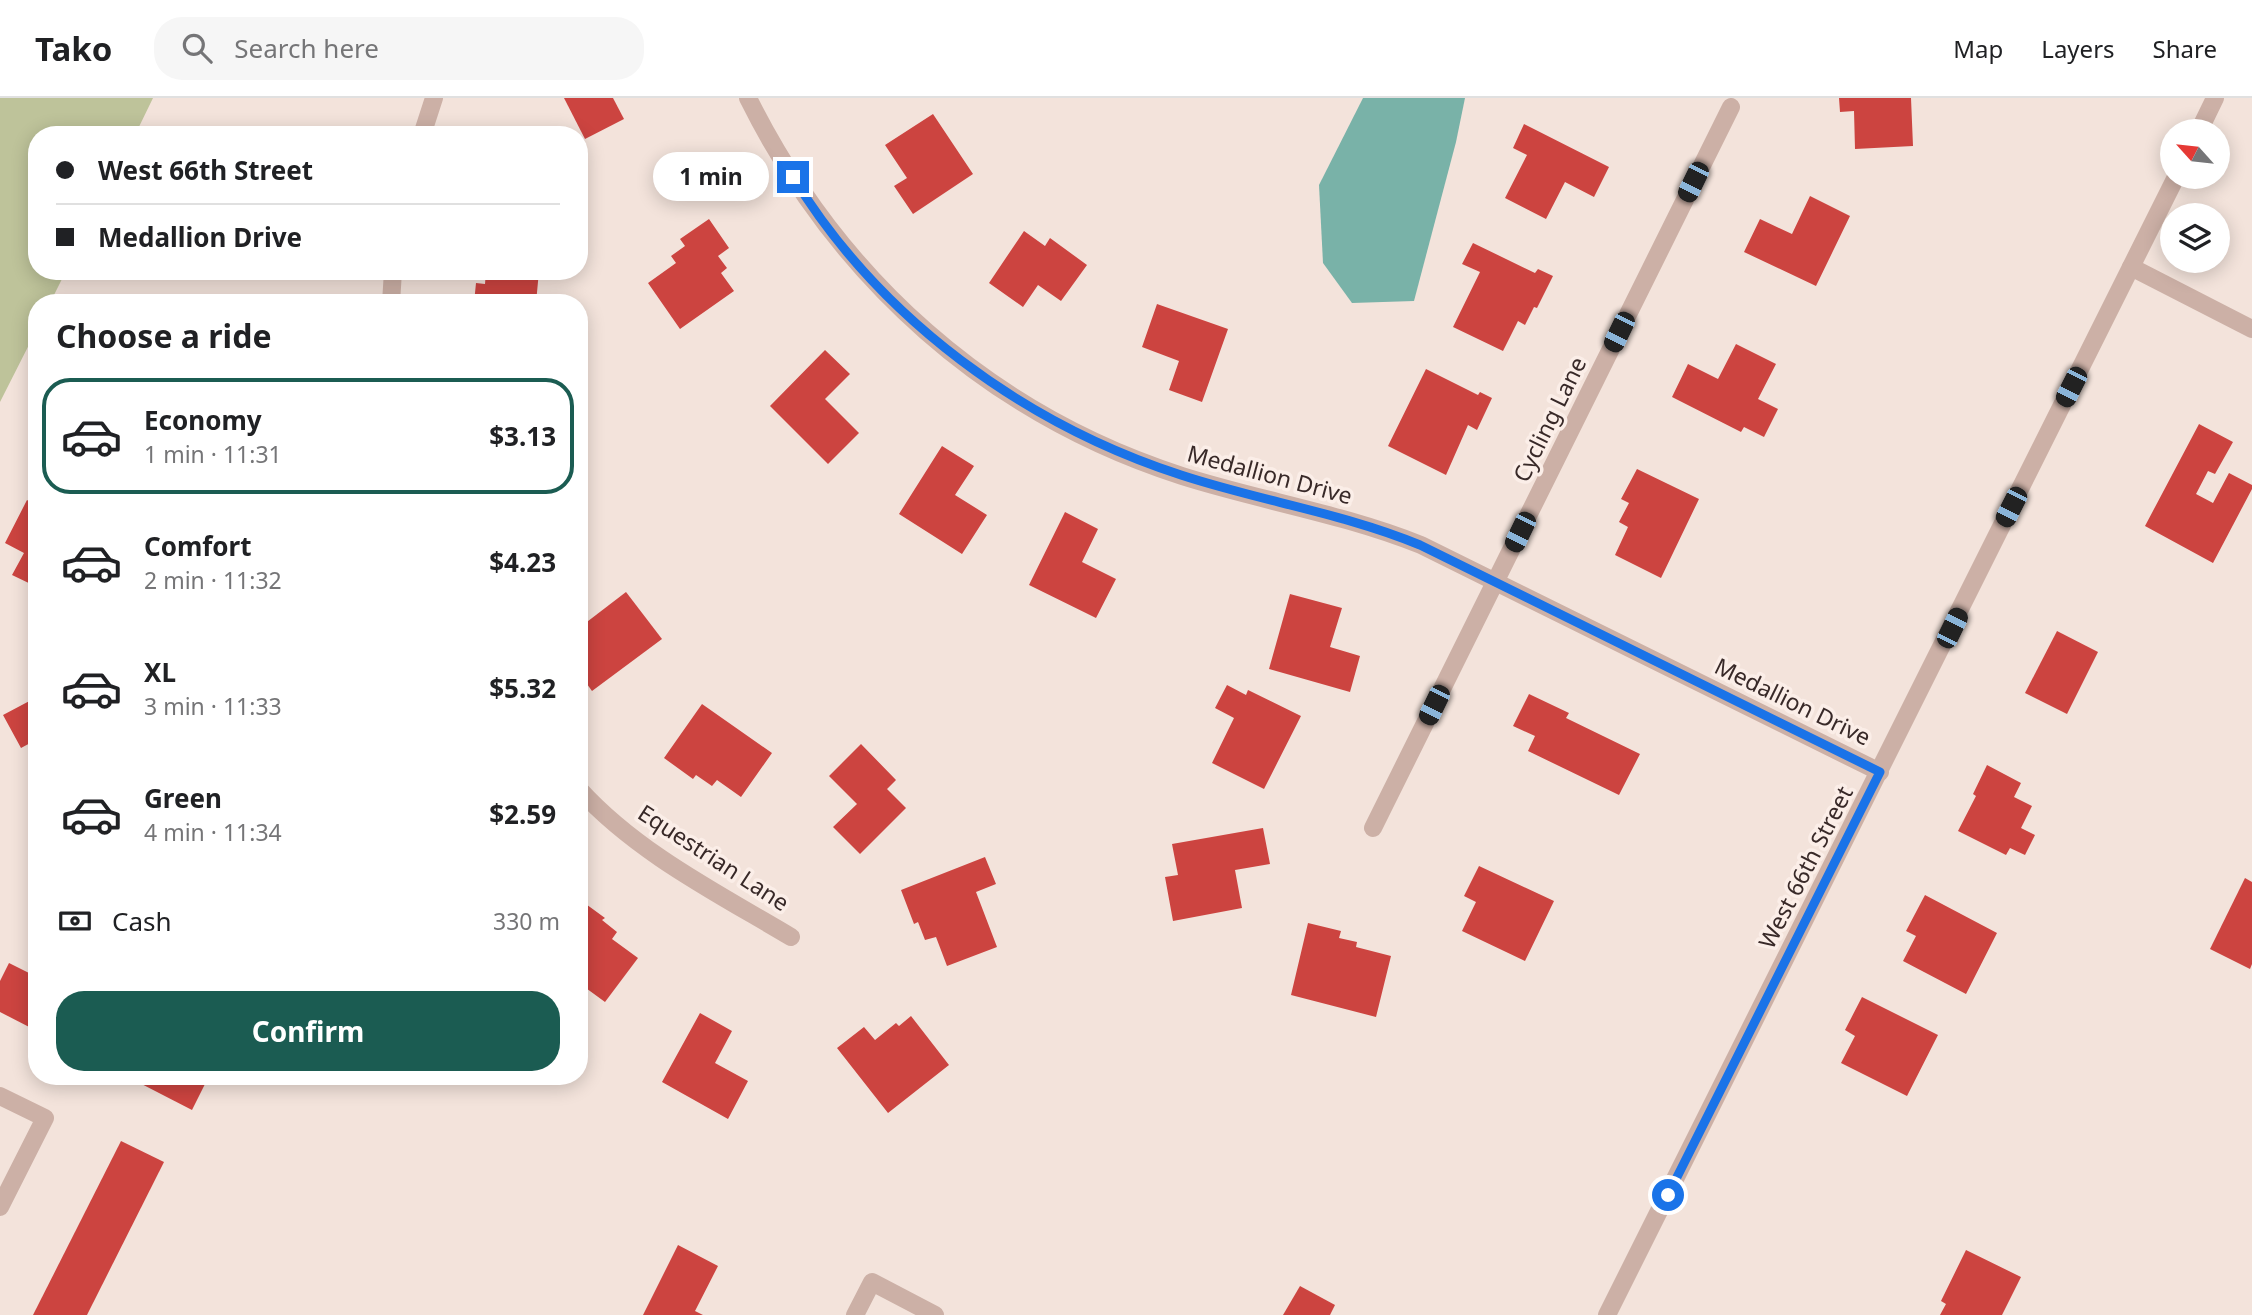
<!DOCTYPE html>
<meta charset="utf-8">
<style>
body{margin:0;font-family:"Noto Sans",sans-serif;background:#f6f6f6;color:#202124;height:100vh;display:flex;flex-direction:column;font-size:26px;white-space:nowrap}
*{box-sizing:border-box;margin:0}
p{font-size:23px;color:#757577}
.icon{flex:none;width:38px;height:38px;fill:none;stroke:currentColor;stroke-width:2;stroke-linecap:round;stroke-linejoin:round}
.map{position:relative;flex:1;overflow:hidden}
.details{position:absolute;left:28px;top:196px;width:560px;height:791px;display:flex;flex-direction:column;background:#fff;border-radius:28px;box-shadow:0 4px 18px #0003}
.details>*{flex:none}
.top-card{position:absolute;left:28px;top:28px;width:560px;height:154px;border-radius:28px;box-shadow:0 4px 18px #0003;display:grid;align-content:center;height:154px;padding:0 28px;background:#fff}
.needle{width:46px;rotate:297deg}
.buttons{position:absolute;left:2160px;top:21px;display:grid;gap:14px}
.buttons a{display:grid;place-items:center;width:70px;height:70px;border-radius:50%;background:#fff;box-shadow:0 4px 18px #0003;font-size:35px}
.end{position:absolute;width:32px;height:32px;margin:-16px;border:9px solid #1a73e8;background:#fff;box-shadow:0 0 0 4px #fff}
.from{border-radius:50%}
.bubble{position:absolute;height:49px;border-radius:24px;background:#fff;box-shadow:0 4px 18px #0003;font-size:23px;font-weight:700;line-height:49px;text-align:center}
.car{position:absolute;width:21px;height:42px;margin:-21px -10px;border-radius:9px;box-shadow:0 0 5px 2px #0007;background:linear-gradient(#222 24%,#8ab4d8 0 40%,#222 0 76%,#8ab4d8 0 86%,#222 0)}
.top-card b{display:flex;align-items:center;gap:24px;height:66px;font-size:26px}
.top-card b+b{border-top:2px solid #e0e0e0}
.top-card i{width:18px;height:18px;background:#202124}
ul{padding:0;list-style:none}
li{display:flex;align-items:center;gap:21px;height:116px;margin:0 14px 10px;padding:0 14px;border:4px solid transparent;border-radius:28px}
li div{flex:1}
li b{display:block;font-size:26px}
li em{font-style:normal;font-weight:700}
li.current{border-color:#1b5c52}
li>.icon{width:63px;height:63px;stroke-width:1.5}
h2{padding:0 28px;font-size:32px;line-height:84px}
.pay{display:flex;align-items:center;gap:18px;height:77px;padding:0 28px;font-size:26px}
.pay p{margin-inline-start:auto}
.button{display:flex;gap:14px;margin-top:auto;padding:14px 28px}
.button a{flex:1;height:80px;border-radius:28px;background:#1b5c52;color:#fff;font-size:28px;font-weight:700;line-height:80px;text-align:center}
header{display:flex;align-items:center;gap:42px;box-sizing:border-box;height:98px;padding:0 35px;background:#fff;border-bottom:2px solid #e0e0e0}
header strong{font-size:33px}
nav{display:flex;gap:38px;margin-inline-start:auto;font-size:24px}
.search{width:490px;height:63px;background:#f6f6f6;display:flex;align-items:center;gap:18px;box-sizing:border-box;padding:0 24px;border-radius:28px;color:#757577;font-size:26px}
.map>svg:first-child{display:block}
.green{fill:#bec39a}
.water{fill:#79b2a8}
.building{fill:#cc4440}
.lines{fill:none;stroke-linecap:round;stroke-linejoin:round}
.minor{stroke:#ccb0a6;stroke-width:18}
.route{stroke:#1a73e8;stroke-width:9}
.labels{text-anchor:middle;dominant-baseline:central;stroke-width:7;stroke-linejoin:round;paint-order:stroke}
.street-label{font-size:23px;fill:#382928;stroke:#fbeee8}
</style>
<header>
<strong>Tako</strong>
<div class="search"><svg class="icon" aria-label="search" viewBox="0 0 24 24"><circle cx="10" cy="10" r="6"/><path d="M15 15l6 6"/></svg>Search here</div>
<nav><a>Map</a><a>Layers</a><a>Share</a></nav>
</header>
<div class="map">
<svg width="2252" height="1217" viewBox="0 0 2252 1217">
<rect width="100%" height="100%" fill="#f3e3db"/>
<path class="green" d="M0,0H153L135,37H37V173H66L50,205H37V231L0,304Z"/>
<path class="water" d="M1363,0H1465L1456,44L1414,203L1352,205L1323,165L1319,87Z"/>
<g class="building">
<path d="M564,0H613L624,21L585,41Z"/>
<path d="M1839,0H1911L1913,48L1855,51L1854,13L1840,14Z"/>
<path d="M933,16L973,76L913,116L894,88L907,80L885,47Z"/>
<path d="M1524,26L1609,69L1594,99L1565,84L1546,121L1505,100L1527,57L1513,50Z"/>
<path d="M1810,98L1850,118L1816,188L1744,154L1760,121L1792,136Z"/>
<path d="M709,121L729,150L718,158L727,170L721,175L734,193L680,231L648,185L676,165L671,158L685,148L680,141Z"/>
<path d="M1024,133L1045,148L1050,140L1087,167L1061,203L1038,187L1023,209L989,185Z"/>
<path d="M1473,145L1535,175L1538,171L1553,178L1537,210L1534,209L1525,227L1518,223L1503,253L1453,229L1480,174L1462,166Z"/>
<path d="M486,173H539L536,205H474L476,185L485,186Z"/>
<path d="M1157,206L1228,231L1202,304L1169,292L1179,263L1142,249Z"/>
<path d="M1736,246L1776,266L1758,301L1778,311L1764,339L1744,329L1741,334L1672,299L1688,266L1718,281Z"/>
<path d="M825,252L850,276L825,301L859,335L828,366L770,308Z"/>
<path d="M1426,271L1478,297L1480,294L1492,300L1477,332L1468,327L1446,377L1388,348Z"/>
<path d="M2199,326L2233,344L2215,376L2208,373L2196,396L2213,405L2229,375L2252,387V391L2213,465L2145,428Z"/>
<path d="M942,348L974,368L955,397L987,417L962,456L899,416Z"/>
<path d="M1637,371L1699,401L1661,480L1615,457L1628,429L1619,424L1629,405L1621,401Z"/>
<path d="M27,402L37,408V489L12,477L24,455L5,445Z"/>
<path d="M1065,414L1098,431L1082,464L1116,481L1096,520L1029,487Z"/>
<path d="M626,494L662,541L592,593L579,575V530Z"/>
<path d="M1290,496L1342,510L1330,549L1360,558L1350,594L1269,571Z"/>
<path d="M2057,533L2098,554L2067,616L2025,595Z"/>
<path d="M1227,587L1246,597L1248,592L1301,618L1264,691L1212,665L1234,620L1215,610Z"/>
<path d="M1529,596L1569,615L1566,620L1640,656L1619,697L1528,653L1535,638L1513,628Z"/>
<path d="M37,599V648L34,643L21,650L3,617Z"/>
<path d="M702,606L772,655L741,699L717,682L712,688L696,677L693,681L664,660Z"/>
<path d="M861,646L896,682L887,691L906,710L860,756L833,729L857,706L829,678Z"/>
<path d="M1987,667L2021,685L2014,699L2032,708L2021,730L2035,737L2025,757L2010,750L2006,757L1958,733L1976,698L1973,696Z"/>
<path d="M1263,730L1270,766L1235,772L1242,810L1173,823L1165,779L1178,777L1172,746Z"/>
<path d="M985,759L996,786L976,794L997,849L947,868L936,839L925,842L918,824L914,826L901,792Z"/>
<path d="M1479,768L1554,803L1525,863L1462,833L1476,804L1464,798Z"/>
<path d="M2245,780L2252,784V866L2250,871L2210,851Z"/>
<path d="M1925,797L1997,835L1966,896L1903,863L1916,838L1906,833Z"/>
<path d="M579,801L605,820L602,822L617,834L612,841L638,860L605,904L579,885Z"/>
<path d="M1308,825L1341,833L1339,840L1357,844L1356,849L1391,858L1376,919L1291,897Z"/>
<path d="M9,865L37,879V933L0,914V883Z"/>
<path d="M1862,899L1938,937L1907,998L1841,965L1855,938L1845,932Z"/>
<path d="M700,915L732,933L715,965L748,983L728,1021L662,984Z"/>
<path d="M911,918L949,967L888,1015L837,950L864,929L875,942L896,925L899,928Z"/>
<path d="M126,978H209L192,1012Z"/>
<path d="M121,1043L164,1064L87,1217H33Z"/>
<path d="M678,1147L718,1168L695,1213L703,1217H643Z"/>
<path d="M1966,1152L2021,1179L2002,1217H1940L1946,1206L1941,1203Z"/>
<path d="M1300,1188L1335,1207L1330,1217H1283Z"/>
</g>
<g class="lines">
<g class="minor">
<path d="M748,0C838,181 989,316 1182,378C1261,403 1344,416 1421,447L1880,674"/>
<path d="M2199,33L2215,0"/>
<path d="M422,37L434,0"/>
<path d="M2131,169L2252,231"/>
<path d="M391,205L393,173"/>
<path d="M579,691C637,755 719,796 791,839"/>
<path d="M1373,730L1731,9"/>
<path d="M0,998L45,1020L0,1109"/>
<path d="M855,1217L872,1184L935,1217"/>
<path d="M1607,1217L2176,79"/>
</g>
</g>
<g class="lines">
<path class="route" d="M793,79C880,221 1024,326 1181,377C1260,403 1343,415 1420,447L1880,674L1668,1097"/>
</g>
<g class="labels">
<g class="street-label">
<text transform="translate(1549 321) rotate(-64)">Cycling Lane</text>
<text transform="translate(1270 376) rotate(15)">Medallion Drive</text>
<text transform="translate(1793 603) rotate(26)">Medallion Drive</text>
<text transform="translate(714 759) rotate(33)">Equestrian Lane</text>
<text transform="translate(1805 769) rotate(-63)">West 66th Street</text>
</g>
</g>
</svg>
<div class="buttons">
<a><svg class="needle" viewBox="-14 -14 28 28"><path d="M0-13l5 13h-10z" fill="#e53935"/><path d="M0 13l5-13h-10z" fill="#757577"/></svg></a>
<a><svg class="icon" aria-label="layers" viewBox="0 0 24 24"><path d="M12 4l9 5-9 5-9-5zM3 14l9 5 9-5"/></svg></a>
</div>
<i class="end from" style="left:1668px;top:1097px"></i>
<i class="end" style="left:793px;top:79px"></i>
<div class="bubble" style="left:653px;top:54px;width:116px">1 min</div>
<i class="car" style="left:1693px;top:84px;rotate:206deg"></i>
<i class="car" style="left:1619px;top:234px;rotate:206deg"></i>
<i class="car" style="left:2071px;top:289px;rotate:207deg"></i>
<i class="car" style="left:2011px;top:409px;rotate:207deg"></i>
<i class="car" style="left:1520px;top:434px;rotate:206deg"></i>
<i class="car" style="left:1952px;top:530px;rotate:26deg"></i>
<i class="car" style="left:1434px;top:607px;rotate:206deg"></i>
<div class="top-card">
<b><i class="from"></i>West 66th Street</b>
<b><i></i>Medallion Drive</b>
</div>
<section class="details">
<h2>Choose a ride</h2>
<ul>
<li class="current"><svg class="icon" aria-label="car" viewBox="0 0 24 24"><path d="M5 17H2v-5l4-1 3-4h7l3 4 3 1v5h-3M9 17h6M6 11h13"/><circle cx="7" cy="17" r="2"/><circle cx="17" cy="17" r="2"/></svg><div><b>Economy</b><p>1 min · 11:31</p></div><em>$3.13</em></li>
<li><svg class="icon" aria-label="car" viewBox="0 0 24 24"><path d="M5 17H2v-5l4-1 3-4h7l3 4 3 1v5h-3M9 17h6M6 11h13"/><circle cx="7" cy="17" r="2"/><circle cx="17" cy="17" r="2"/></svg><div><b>Comfort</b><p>2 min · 11:32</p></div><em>$4.23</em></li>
<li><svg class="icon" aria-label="car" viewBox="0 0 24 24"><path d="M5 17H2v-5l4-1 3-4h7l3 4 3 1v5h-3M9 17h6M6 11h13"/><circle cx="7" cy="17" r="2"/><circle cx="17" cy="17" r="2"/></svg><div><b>XL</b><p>3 min · 11:33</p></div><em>$5.32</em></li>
<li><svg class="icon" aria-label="car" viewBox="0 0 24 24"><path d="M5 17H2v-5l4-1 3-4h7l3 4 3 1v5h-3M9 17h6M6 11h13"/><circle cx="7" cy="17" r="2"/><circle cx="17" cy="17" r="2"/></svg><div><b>Green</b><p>4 min · 11:34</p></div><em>$2.59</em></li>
</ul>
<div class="pay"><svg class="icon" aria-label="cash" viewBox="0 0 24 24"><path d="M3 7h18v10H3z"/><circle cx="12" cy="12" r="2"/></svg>Cash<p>330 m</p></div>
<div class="button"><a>Confirm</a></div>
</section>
</div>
